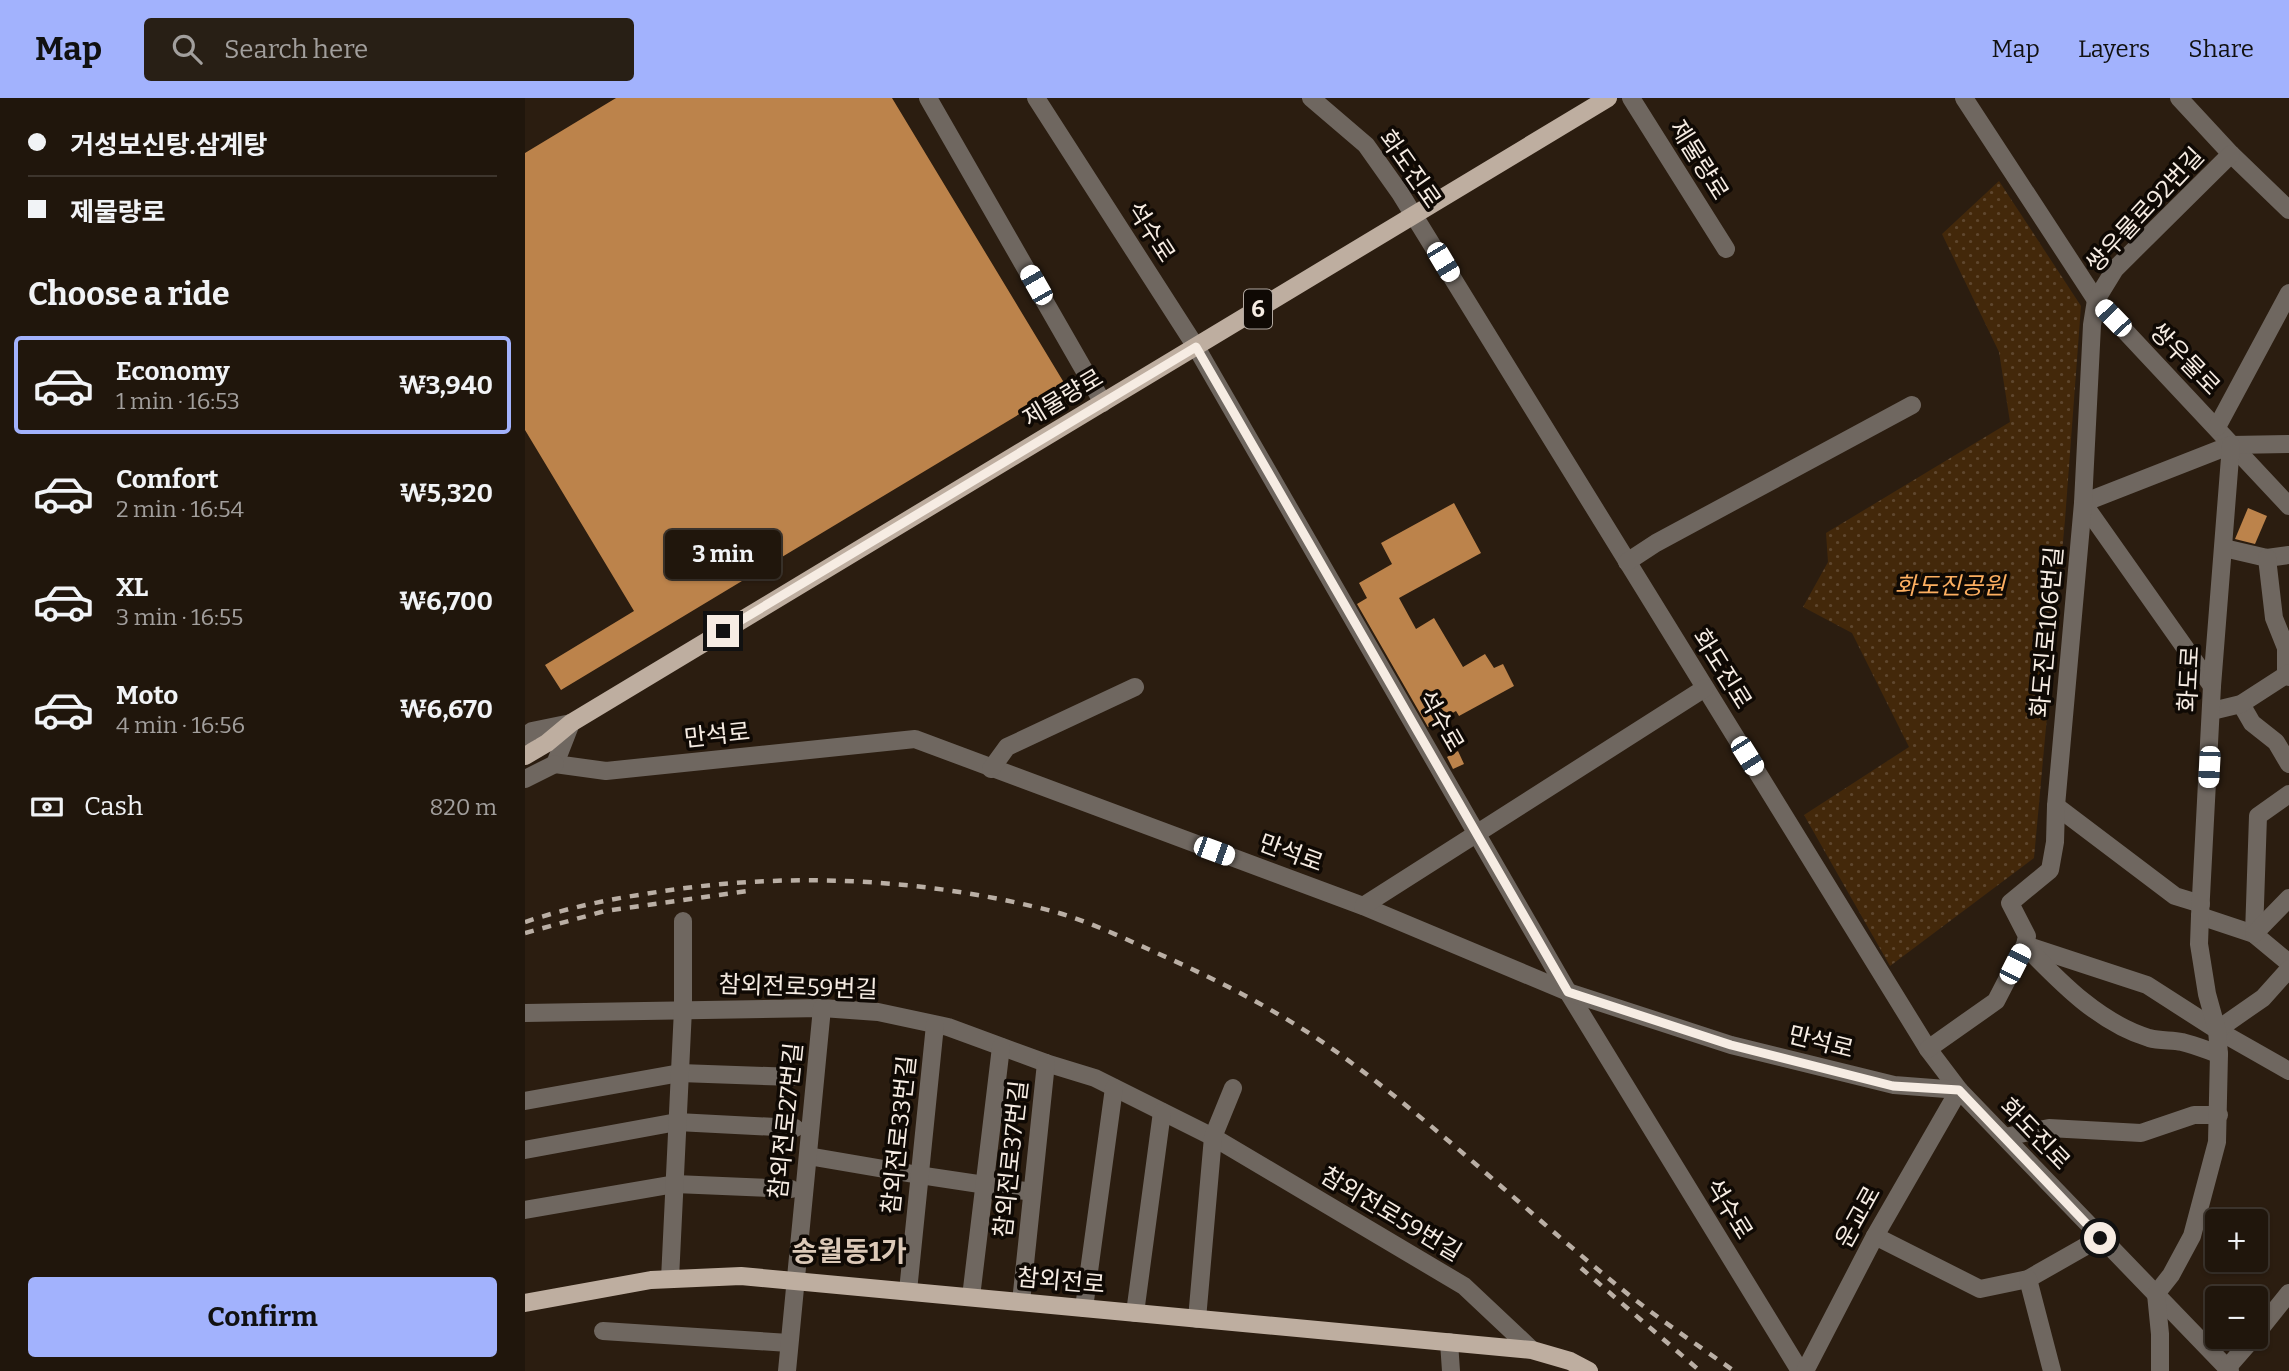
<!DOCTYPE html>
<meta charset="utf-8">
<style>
body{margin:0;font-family:Bitter,"Noto Sans KR",serif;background:#281f15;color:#f1f3f6;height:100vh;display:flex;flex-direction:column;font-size:26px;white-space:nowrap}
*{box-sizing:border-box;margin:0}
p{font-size:23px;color:#a29f9d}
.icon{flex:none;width:38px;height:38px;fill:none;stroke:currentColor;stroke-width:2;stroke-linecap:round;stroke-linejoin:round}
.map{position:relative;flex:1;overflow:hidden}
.panel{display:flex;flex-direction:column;background:#20160c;width:525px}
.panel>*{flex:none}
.banner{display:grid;align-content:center;height:154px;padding:0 28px;background:#20160c}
.controls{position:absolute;left:1680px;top:1111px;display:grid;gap:14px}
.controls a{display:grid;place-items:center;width:63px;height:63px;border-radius:7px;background:#20160c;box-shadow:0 2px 5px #0004,0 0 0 2px #3d352d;font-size:35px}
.end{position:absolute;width:32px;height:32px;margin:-16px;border:9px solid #f6ece3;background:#111;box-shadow:0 0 0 4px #111}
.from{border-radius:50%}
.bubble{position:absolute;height:49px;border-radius:7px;background:#20160c;box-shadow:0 2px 5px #0004,0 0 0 2px #3d352d;font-size:23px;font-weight:700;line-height:49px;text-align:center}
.car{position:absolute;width:21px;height:42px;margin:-21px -10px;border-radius:9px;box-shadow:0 0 5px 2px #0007;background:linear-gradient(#fff 24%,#345 0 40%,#fff 0 76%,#345 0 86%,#fff 0)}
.banner b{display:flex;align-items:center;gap:24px;height:66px;font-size:26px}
.banner b+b{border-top:2px solid #3d352d}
.banner i{width:18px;height:18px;background:#f1f3f6}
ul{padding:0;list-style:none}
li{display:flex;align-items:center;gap:21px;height:98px;margin:0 14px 10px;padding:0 14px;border:4px solid transparent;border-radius:7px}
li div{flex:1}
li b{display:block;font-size:26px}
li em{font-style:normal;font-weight:700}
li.on{border-color:#a2b2fd}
li>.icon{width:63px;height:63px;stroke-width:1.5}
h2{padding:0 28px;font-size:32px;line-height:84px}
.pay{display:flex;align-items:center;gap:18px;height:77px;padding:0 28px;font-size:26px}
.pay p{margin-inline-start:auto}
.cta{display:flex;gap:14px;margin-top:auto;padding:14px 28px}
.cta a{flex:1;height:80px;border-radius:7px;background:#a2b2fd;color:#111;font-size:28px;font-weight:700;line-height:80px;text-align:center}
header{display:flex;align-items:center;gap:42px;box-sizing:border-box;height:98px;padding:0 35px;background:#a2b2fd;color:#111}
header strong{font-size:33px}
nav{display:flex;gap:38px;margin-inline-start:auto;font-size:24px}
.search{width:490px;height:63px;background:#281f15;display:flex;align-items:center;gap:18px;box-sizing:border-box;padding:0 24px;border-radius:7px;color:#a29f9d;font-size:26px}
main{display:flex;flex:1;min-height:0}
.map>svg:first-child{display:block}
.park{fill:url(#park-dots)}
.building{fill:#bc834b}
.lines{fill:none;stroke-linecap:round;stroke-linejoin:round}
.minor{stroke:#6f6760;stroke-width:18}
.major{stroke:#beaea0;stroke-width:18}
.rail{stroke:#baafa5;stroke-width:4.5;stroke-dasharray:9 9;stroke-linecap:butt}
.route{stroke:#f6ece3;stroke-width:9}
.labels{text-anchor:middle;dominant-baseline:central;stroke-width:7;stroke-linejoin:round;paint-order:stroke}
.shield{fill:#0f0904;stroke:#b1a8a0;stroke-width:2}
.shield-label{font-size:23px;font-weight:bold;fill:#f6ece3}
.street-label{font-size:24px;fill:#f6ece3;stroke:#0f0904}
.park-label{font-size:24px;font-style:italic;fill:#fdaf61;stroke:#0f0904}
.quarter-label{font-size:28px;font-weight:bold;fill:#dcc9b8;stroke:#0f0904}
</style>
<header>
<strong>Map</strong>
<div class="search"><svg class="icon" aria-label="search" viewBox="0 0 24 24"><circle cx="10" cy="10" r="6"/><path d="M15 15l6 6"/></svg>Search here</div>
<nav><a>Map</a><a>Layers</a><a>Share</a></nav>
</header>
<main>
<section class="panel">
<div class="banner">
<b><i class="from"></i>거성보신탕.삼계탕</b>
<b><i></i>제물량로</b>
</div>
<h2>Choose a ride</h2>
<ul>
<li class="on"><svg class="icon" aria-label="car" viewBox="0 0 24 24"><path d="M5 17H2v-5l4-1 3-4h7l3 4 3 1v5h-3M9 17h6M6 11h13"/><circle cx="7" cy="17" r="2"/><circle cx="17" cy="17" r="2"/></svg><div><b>Economy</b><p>1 min · 16:53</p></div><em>₩3,940</em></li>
<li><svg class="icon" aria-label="car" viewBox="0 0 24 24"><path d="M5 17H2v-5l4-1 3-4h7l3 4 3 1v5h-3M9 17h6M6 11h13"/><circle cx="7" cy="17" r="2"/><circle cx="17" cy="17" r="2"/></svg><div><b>Comfort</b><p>2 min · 16:54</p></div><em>₩5,320</em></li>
<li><svg class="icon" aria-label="car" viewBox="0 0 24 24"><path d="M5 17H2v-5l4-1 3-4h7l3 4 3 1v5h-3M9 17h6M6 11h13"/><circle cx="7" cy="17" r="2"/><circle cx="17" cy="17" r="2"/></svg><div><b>XL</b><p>3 min · 16:55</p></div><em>₩6,700</em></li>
<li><svg class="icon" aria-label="car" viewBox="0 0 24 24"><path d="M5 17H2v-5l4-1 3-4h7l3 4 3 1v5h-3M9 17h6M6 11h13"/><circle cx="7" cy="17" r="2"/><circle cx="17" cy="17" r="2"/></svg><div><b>Moto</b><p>4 min · 16:56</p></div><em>₩6,670</em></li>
</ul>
<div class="pay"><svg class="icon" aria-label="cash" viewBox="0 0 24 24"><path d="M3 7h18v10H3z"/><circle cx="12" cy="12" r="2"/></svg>Cash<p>820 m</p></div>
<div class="cta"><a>Confirm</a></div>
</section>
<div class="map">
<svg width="1764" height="1273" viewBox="0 0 1764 1273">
<defs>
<pattern id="park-dots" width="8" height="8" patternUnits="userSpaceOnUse" patternTransform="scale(1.75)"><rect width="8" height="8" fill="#43280a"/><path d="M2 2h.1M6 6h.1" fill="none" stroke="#5f472e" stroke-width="1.8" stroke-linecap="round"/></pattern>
</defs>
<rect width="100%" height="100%" fill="#2b1d10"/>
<path class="park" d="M1474,83L1556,208L1540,422L1509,760L1365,868L1279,717L1384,649L1327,535L1278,509L1303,464L1301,435L1485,324L1474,254L1417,136Z"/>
<g class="building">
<path d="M91,0H367L541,288L36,592L20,567L109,513L0,332V55Z"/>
<path d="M929,405L956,455L874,500L891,531L909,520L938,569L960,556L969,570L978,566L989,588L934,618L931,613L903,629L832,506L842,500L834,485L867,466L856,445Z"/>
<path d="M1723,410L1742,418L1730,446L1710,441Z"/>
<path d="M933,653L939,666L928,671L922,659Z"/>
</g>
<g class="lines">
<g class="minor">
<path d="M403,0L578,305"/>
<path d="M511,0L671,249L1043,894L1275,1273"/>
<path d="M786,0L841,47L875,95L1403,951L1434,992L1705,1273"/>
<path d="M1106,0L1201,151"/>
<path d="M1439,0L1571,202L1764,408"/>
<path d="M1654,0L1706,56L1764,112"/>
<path d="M1692,329L1764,195"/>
<path d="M1699,450L1742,460L1764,457"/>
<path d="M1742,460L1749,520L1761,550V576L1764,579"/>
<path d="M1102,464L1131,445L1387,307"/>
<path d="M1687,588L1558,405L1706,347L1764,346"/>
<path d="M1716,606L1727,625L1751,644L1764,666"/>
<path d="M1687,613L1716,606L1764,575"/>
<path d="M46,625L30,666L81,673L390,641L838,808L1043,894L1206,947L1369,987L1434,992"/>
<path d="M0,638L7,633L46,625"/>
<path d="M466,671L482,649L610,589"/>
<path d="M0,681L30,666"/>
<path d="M1531,708L1650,798L1676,806"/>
<path d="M838,808L1180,590"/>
<path d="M1675,818L1729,836L1764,865"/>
<path d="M1729,836L1733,718L1764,696"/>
<path d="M1729,836L1764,800"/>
<path d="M1500,847L1622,887L1692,932L1764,973"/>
<path d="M1502,850C1537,886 1575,925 1624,940C1635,943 1646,942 1657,944C1669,947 1682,952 1694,956"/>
<path d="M0,915L297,910L353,914L423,929L521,965L570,980L688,1039L939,1188L1007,1252"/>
<path d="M1692,932L1738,900L1764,871"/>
<path d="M1403,951L1471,903L1500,847L1502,838L1485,805L1525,772L1530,744L1531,708L1558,405L1567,227L1571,202L1590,171L1706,56"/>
<path d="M0,1003L155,975L269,979"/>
<path d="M1480,1039L1524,1030L1616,1035L1669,1017H1694"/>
<path d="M0,1052L152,1024L270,1030"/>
<path d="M283,1058L394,1077L507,1094"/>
<path d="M0,1112L150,1086L266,1091"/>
<path d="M1350,1138L1455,1191L1503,1181L1575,1140"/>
<path d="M145,1181L158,911V823"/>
<path d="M1503,1181L1527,1273"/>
<path d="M383,1193L410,927"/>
<path d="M446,1199L476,949"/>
<path d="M496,1204L521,965"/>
<path d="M559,1210L589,990"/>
<path d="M610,1215L637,1014"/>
<path d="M672,1221L688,1039L708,990"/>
<path d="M78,1233L264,1245"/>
<path d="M1731,1236L1764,1195"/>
<path d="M924,1244L926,1273"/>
<path d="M1702,1270L1729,1239"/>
<path d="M262,1273L297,910"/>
<path d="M1280,1273L1350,1138L1434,992"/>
<path d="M1635,1273V1236L1631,1196L1646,1177L1667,1138L1692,1044L1694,956L1692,932L1682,896L1674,846L1675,818L1687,588L1706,347"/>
</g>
<g class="major">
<path d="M0,658L22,645L46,625L1083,0"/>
<path d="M0,1205L126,1182L216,1178L1007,1252L1045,1263L1064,1273"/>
</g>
<g class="rail">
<path d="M0,824C39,811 79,802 120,796C255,773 394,779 527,813C560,822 592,837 623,851C691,881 759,915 820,960C919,1033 1008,1120 1104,1197C1138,1224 1174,1248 1209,1273"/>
<path d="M0,835L80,813L223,793"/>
<path d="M1056,1170L1175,1273"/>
</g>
</g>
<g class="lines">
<path class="route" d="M198,533L671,249L1043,894L1206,947L1368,988L1434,992L1575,1140"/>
</g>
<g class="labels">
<rect class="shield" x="719" y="191.5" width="28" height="39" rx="5"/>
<g class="shield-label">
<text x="733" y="211">6</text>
</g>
<g class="street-label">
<text transform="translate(1174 62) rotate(58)">제물량로</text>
<text transform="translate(885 71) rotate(55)">화도진로</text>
<text transform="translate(1620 112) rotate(-47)">쌍우물로92번길</text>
<text transform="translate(626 134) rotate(57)">석수로</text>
<text transform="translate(1660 261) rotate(46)">쌍우물로</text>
<text transform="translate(538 300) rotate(-31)">제물량로</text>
<text transform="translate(1522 534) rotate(-85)">화도진로106번길</text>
<text transform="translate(1197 571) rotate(58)">화도진로</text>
<text transform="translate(1664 581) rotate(-87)">화도로</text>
<text transform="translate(916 623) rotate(60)">석수로</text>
<text transform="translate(192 637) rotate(-6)">만석로</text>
<text transform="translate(766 755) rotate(20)">만석로</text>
<text transform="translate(273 889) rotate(2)">참외전로59번길</text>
<text transform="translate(1296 944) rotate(14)">만석로</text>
<text transform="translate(261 1023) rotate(-84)">참외전로27번길</text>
<text transform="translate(1510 1036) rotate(46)">화도진로</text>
<text transform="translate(374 1037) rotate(-84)">참외전로33번길</text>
<text transform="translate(486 1061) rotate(-84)">참외전로37번길</text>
<text transform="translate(1204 1111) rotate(58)">석수로</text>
<text transform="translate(866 1116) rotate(31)">참외전로59번길</text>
<text transform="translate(1333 1119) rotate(-61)">운교로</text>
<text transform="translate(536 1183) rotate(5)">참외전로</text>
</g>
<g class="park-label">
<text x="1425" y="488">화도진공원</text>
</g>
<g class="quarter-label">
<text x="324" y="1153">송월동1가</text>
</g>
</g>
</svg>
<div class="controls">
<a>+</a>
<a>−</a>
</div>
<i class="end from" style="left:1575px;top:1140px"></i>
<i class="end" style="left:198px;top:533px"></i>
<div class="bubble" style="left:140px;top:432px;width:116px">3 min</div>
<i class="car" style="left:918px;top:164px;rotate:149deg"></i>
<i class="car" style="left:511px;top:187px;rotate:330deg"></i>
<i class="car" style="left:1588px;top:220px;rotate:316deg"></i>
<i class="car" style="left:1222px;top:658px;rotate:148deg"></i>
<i class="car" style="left:1684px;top:669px;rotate:183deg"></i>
<i class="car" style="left:689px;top:753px;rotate:110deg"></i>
<i class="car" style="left:1490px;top:866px;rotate:27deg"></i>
</div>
</main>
